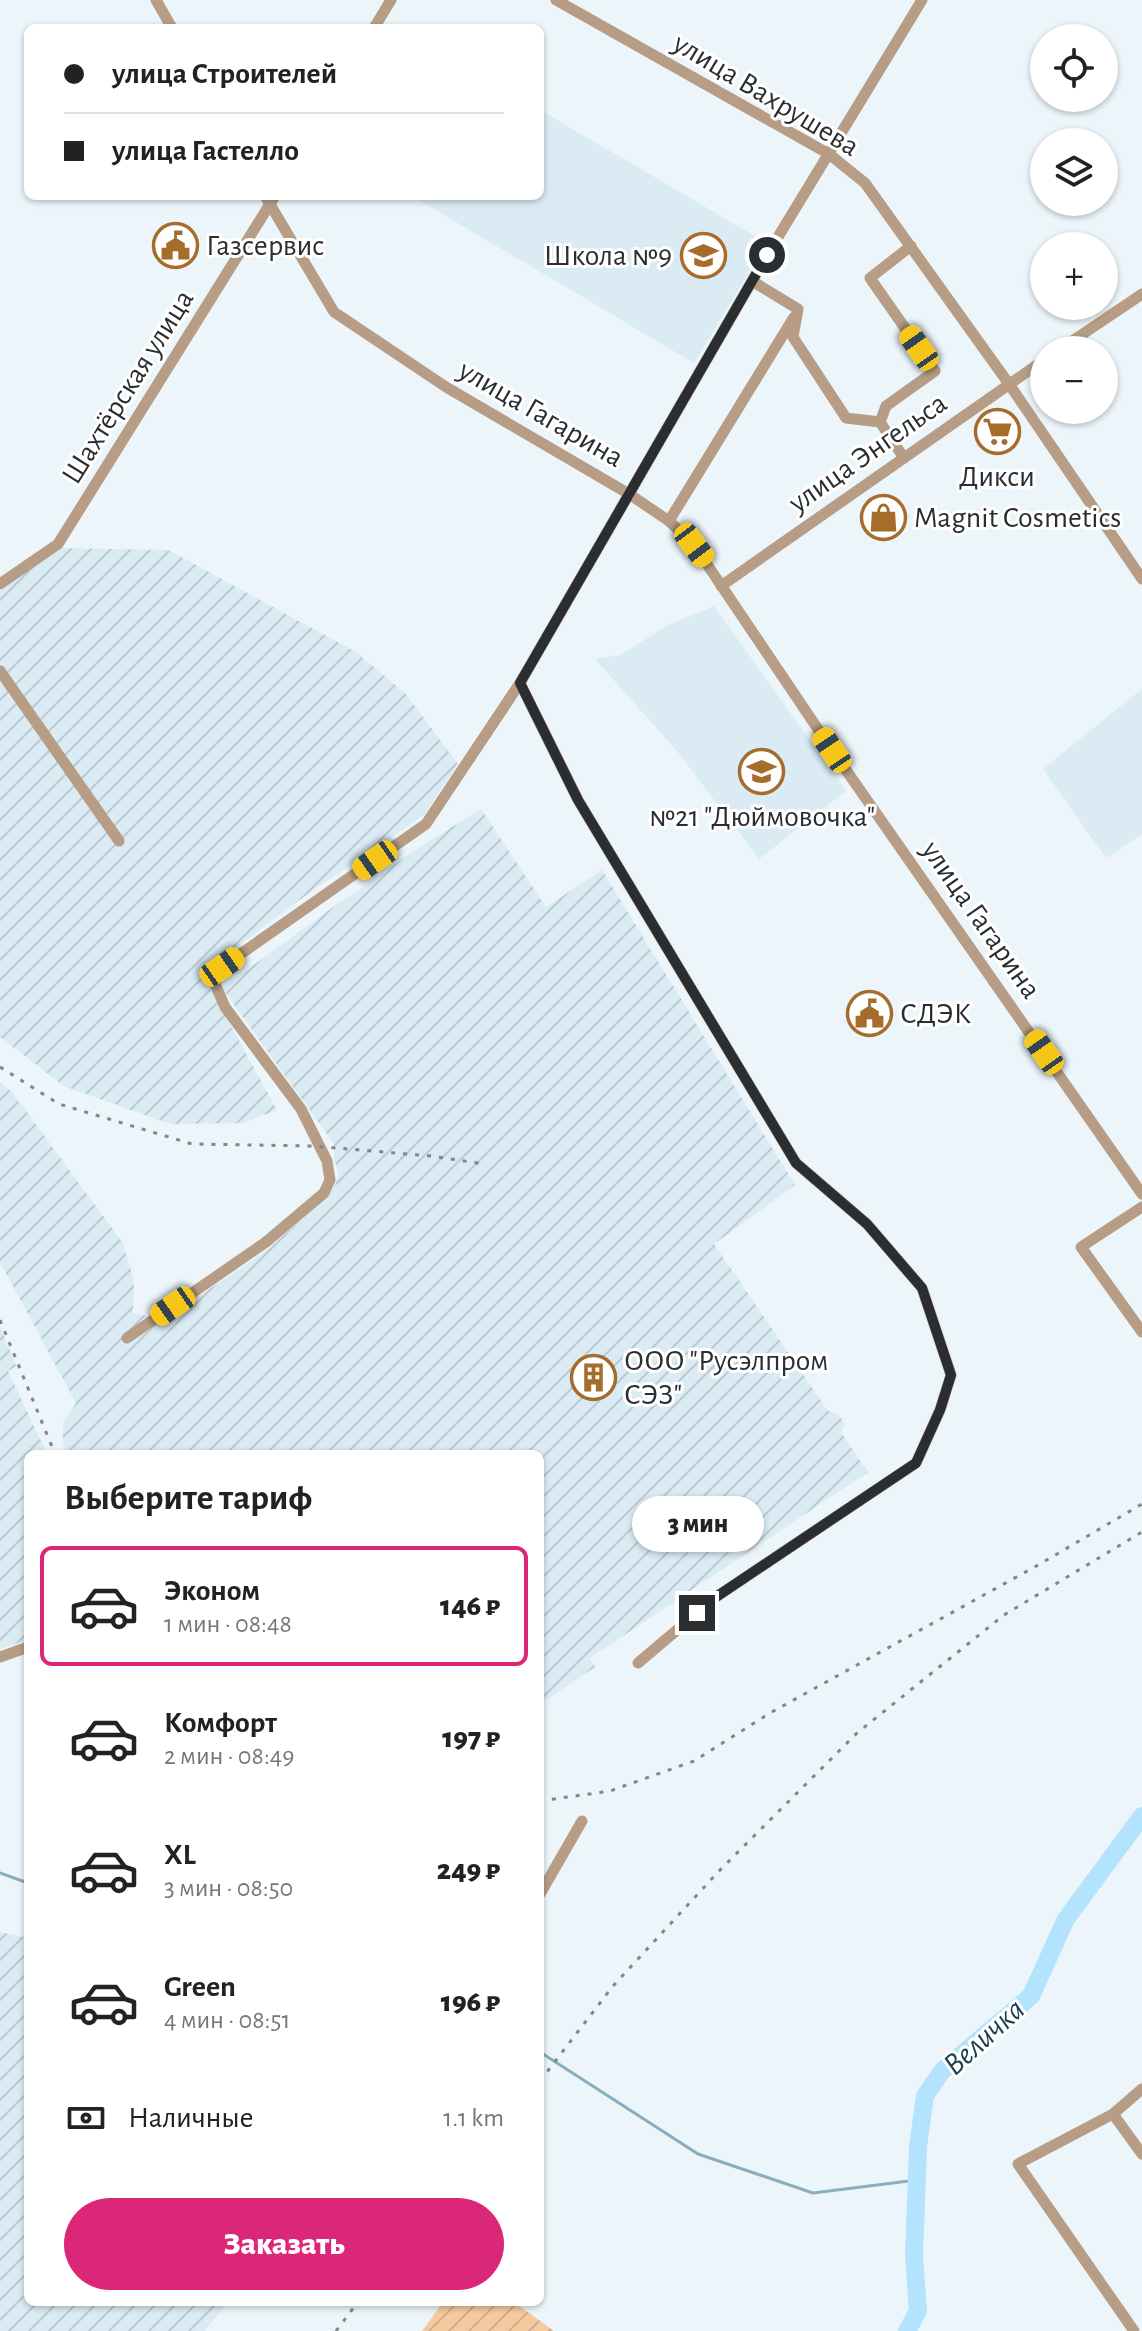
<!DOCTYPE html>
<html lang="ru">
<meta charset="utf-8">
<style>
body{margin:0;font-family:"Alegreya Sans",sans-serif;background:#f2f2f2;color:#222;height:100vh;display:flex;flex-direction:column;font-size:30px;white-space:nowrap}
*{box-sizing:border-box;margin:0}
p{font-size:26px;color:#767676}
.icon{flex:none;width:44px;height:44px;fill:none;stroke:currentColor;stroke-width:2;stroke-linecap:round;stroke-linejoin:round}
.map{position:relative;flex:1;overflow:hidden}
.side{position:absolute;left:24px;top:1450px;width:520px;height:856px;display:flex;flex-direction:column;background:#fff;border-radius:12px;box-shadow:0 2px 6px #0004}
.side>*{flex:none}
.top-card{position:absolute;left:24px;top:24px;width:520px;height:176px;border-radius:12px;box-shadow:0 2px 6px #0004;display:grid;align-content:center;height:176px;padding:0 40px;background:#fff}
.fabs{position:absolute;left:1030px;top:24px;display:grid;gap:16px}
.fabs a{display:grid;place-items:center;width:88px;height:88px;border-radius:50%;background:#fff;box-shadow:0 2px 6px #0004;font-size:40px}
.end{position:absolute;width:36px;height:36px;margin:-18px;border:10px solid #2b2e30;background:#fff;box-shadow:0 0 0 4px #fff}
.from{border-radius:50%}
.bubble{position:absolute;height:56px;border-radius:28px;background:#fff;box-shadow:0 2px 6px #0004;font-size:26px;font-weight:800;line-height:56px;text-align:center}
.car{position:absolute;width:24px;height:48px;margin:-24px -12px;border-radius:10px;box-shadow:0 0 6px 2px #0007;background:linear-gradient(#f5c518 24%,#345 0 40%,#f5c518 0 76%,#345 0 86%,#f5c518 0)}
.top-card b{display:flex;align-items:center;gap:28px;height:76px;font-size:30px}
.top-card b+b{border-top:2px solid #e0e0e0}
.top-card i{width:20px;height:20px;background:#222}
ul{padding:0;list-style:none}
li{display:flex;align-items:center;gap:24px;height:120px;margin:0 16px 12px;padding:0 24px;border:4px solid transparent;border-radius:12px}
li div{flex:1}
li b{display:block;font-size:30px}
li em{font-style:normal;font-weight:800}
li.selected{border-color:#db2777}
li>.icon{width:72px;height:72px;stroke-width:1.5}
h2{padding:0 40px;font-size:36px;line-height:96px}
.pay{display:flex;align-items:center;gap:20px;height:88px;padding:0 40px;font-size:30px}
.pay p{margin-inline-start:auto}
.primary-button{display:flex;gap:16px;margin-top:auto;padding:16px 40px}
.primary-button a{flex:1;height:92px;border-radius:48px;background:#db2777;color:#fff;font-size:32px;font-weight:800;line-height:92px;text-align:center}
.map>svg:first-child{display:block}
.built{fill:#daebf4}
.industrial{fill:url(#industrial-furrows)}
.garden{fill:url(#garden-furrows)}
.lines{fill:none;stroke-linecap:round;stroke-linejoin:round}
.stream{stroke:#8badc0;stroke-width:3}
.river{stroke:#b4e4fd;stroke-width:18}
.minor{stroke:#b79d85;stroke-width:11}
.rail{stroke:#81868a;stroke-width:3;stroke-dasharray:4 8;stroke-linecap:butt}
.route{stroke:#2b2e30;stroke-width:10}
.labels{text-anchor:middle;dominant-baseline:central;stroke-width:6;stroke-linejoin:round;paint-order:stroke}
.street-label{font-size:30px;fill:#2b2e30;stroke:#fff}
.poi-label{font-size:30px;fill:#2b2e30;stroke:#fff;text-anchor:start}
.water-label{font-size:32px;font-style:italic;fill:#1b4152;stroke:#fff}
</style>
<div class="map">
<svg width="1142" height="2331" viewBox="0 0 1142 2331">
<defs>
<pattern id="industrial-furrows" width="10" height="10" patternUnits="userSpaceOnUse" patternTransform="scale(2)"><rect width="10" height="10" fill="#daebf4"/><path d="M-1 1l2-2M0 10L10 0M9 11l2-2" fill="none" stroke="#bbcad2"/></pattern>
<pattern id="garden-furrows" width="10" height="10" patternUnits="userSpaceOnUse" patternTransform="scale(2)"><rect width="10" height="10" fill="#f5caa0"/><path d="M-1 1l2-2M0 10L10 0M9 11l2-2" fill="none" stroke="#d2ae8a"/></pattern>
</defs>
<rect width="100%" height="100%" fill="#ecf5fa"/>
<g class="built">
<path d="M540,110L767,243L694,363L412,196H540Z"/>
<path d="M714,606L846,791L759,859L677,751L595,659L620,655L670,624Z"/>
<path d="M1142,689V834L1106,858L1043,769Z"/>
</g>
<g class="industrial">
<path d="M62,548L168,550L356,652L406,694L458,764L424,815L309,893L202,973L277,1110L243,1123L170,1124L64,1086L0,1037V590Z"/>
<path d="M481,809L546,907L602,870L795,1185L714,1244L828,1411L838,1414L845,1424L841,1432L868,1472L590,1658L595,1667L540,1704V1454H67L63,1444V1423L76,1403L0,1262V1082L12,1092L123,1243L134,1280L133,1313L163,1320L262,1254L314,1209L334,1188L339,1174L334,1159V1144L222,988L322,915L421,846Z"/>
<path d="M0,1326L16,1366L8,1371L47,1454H28V1640L0,1649Z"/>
<path d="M0,1932L28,1938V2302H228L205,2331H0Z"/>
</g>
<path class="garden" d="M443,2302H514L554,2331H422Z"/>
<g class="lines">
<g class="stream">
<path d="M0,1873L28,1883"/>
<path d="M540,2052L698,2154L813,2193L917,2180"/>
</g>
<path class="river" d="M907,2331L918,2311L914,2256L918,2147L925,2096L942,2071L1031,1996L1066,1919L1142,1816"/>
<g class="minor">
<path d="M156,0L172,28"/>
<path d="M556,0L829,154L865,183L1009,384L1142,579"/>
<path d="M374,28L391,0"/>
<path d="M265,196L334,312L446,387L629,494L669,521L694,545L832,750L1142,1194"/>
<path d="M752,281L798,309L793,337L846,418L880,422L904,458"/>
<path d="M1059,350L1142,294"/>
<path d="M880,422L886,406L935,371L870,278L911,246"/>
<path d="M669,521L794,317"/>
<path d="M0,584L58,544L275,196"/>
<path d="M721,586L1044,360"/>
<path d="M0,671L119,841"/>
<path d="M520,683L578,800L796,1163L867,1224L922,1288L951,1375L940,1410L916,1463L716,1597L638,1663"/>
<path d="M1142,1207L1081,1247L1142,1332"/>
<path d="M127,1338L266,1242L324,1193L330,1180L327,1161L301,1109L225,1007L215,984L222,967L426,824L520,683L767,255L922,0"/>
<path d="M0,1657L28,1647"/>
<path d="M540,1894L582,1821"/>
<path d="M1113,2114L1142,2154"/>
<path d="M1134,2331L1018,2164L1113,2114L1142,2089"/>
</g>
<g class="rail">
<path d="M0,1067L59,1104L192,1144L313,1146L431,1156L484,1164"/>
<path d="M0,1320L55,1454"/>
<path d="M540,1801L610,1791L694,1761L770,1713L1040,1564L1142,1504"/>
<path d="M540,2081L613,1986L720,1870L857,1733L1004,1615L1142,1532"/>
<path d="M336,2331L358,2302"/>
</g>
</g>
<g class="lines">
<path class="route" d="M697,1613L716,1597L916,1463L940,1410L951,1375L922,1288L867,1224L796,1163L578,800L520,683L767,255"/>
</g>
<defs>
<symbol id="civic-ring" viewBox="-11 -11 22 22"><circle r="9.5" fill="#fff" stroke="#a66c2c" stroke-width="1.5"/><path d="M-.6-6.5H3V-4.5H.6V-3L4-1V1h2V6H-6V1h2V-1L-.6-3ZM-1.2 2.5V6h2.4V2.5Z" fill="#a66c2c"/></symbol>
<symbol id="school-ring" viewBox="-11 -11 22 22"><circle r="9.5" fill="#fff" stroke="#a66c2c" stroke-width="1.5"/><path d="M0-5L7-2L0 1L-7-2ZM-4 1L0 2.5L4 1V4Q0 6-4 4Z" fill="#a66c2c"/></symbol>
<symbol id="supermarket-ring" viewBox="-11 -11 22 22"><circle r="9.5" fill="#fff" stroke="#a66c2c" stroke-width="1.5"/><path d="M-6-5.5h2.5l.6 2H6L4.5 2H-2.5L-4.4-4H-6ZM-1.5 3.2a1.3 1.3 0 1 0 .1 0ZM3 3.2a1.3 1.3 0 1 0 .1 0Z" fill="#a66c2c"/></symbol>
<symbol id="shop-ring" viewBox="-11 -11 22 22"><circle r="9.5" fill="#fff" stroke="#a66c2c" stroke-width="1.5"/><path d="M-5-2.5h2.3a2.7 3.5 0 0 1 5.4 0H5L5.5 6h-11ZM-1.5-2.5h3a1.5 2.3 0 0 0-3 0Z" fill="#a66c2c"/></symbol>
<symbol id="building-ring" viewBox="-11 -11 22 22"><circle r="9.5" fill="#fff" stroke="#a66c2c" stroke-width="1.5"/><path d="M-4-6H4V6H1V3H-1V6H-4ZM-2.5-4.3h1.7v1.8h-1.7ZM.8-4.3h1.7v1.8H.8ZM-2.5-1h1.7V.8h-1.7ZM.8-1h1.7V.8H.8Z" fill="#a66c2c"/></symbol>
</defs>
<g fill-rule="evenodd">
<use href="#civic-ring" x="150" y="220" width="51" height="51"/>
<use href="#school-ring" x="678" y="230" width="51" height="51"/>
<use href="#supermarket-ring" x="972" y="406" width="51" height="51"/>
<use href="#shop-ring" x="858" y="492" width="51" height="51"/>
<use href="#school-ring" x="736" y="746" width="51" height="51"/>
<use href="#civic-ring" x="844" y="988" width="51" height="51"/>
<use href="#building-ring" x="568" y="1352" width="51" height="51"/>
</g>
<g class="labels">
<g class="street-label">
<text transform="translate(766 95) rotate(31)">улица Вахрушева</text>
<text transform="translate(128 387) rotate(-58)">Шахтёрская улица</text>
<text transform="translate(541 414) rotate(30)">улица Гагарина</text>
<text transform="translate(868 453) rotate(-35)">улица Энгельса</text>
<text transform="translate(981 920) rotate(55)">улица Гагарина</text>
</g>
<g class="poi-label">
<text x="206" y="246">Газсервис</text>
<text x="672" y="256" text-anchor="end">Школа №9</text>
<text x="997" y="477" text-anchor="middle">Дикси</text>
<text x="914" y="518">Magnit Cosmetics</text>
<text x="762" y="817" text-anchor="middle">№21 "Дюймовочка"</text>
<text x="900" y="1014">СДЭК</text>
<text x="624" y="1361">ООО "Русэлпром<tspan x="624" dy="34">СЭЗ"</tspan></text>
</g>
<g class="water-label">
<text transform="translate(984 2037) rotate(-42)">Величка</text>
</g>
</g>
</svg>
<div class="fabs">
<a><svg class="icon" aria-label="locate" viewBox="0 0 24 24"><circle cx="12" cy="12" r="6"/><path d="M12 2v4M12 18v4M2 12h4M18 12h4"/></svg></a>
<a><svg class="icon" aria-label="layers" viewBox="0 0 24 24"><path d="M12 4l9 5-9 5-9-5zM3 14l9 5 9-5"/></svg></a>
<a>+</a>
<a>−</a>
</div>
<i class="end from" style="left:767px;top:255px"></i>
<i class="end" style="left:697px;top:1613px"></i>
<div class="bubble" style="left:632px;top:1496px;width:132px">3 мин</div>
<i class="car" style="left:919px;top:348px;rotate:325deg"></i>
<i class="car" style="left:694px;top:545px;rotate:143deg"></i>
<i class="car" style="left:832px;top:750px;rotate:326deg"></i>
<i class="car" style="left:375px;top:860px;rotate:235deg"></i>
<i class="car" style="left:222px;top:967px;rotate:55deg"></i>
<i class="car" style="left:1044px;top:1052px;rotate:325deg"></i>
<i class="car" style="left:173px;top:1306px;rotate:235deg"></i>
<div class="top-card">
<b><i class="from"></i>улица Строителей</b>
<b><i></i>улица Гастелло</b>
</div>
<section class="side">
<h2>Выберите тариф</h2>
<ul>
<li class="selected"><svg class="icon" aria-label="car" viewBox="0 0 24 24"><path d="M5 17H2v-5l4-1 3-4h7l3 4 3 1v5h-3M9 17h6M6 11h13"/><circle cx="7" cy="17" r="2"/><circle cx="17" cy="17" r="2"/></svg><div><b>Эконом</b><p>1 мин · 08:48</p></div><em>146 ₽</em></li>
<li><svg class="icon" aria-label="car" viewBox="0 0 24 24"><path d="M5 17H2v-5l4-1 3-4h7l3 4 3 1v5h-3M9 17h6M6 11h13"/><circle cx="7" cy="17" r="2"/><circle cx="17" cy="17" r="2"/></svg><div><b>Комфорт</b><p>2 мин · 08:49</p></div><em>197 ₽</em></li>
<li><svg class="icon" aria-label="car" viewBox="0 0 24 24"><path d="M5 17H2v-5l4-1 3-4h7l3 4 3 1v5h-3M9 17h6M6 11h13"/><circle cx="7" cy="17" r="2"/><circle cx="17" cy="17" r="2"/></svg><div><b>XL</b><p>3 мин · 08:50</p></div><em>249 ₽</em></li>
<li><svg class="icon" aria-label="car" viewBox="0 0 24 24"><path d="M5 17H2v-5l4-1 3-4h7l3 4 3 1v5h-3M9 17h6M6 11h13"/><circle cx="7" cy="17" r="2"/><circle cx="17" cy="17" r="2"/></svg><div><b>Green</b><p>4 мин · 08:51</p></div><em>196 ₽</em></li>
</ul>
<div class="pay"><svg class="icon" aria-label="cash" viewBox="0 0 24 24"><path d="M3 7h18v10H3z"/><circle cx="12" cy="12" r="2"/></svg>Наличные<p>1.1 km</p></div>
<div class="primary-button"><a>Заказать</a></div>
</section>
</div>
